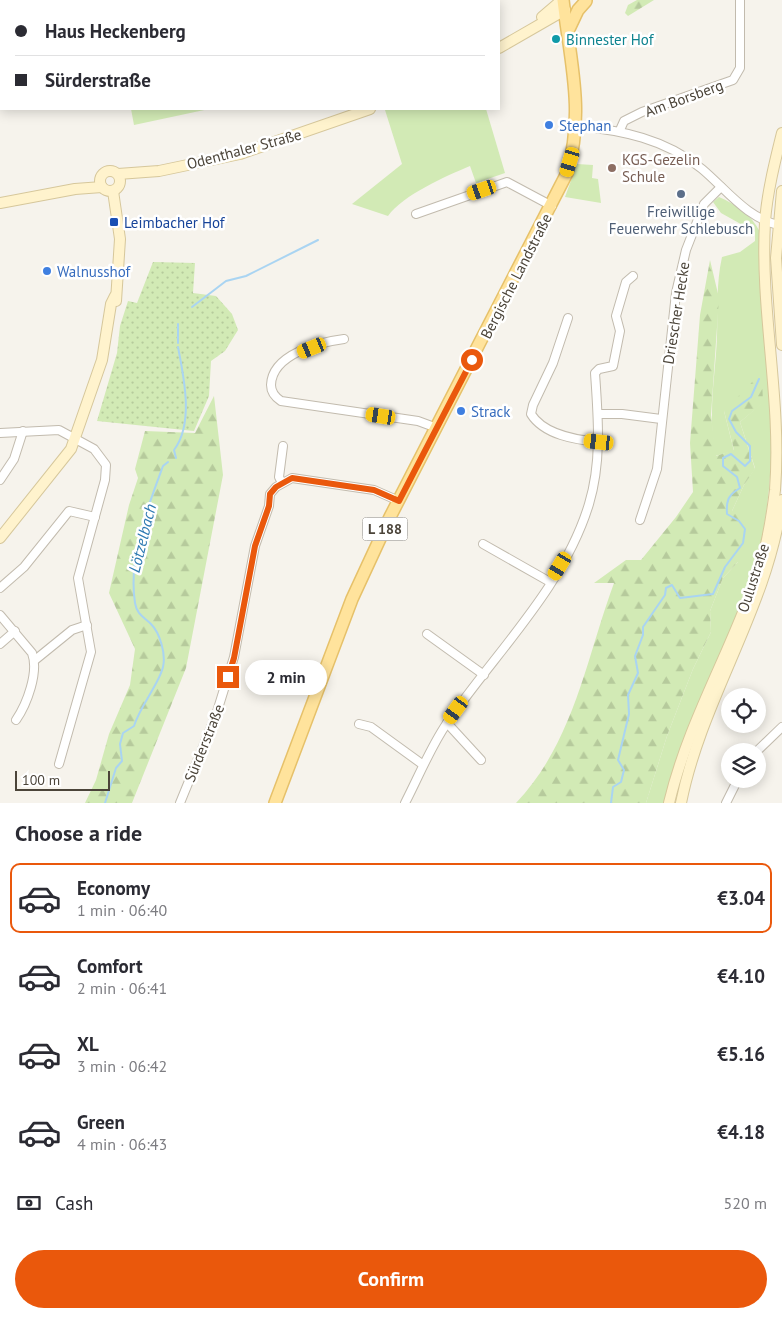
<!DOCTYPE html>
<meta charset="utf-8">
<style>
body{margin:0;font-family:"PT Sans",sans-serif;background:#f2f2f3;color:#2b2b33;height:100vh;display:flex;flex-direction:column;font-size:19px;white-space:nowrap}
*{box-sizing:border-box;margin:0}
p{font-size:16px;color:#7c7c81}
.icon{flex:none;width:28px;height:28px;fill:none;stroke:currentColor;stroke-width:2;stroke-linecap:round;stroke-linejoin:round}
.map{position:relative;height:803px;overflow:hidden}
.sheet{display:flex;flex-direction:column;background:#fff;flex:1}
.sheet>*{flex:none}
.guide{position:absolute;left:0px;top:0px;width:500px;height:110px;box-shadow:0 2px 12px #0003;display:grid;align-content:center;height:110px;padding:0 15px;background:#fff}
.fabs{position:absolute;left:721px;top:688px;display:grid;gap:10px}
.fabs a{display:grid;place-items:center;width:45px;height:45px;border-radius:50%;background:#fff;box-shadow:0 2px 12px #0003;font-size:25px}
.scale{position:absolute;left:15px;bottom:12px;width:95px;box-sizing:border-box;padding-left:5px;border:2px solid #4b4439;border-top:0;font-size:14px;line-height:18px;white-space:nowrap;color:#4b4439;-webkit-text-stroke:4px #fff;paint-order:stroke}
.end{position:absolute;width:22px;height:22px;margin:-11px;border:6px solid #ea580c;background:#fff;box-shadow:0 0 0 2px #fff}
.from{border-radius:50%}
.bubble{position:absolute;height:35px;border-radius:18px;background:#fff;box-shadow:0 2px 12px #0003;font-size:16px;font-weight:700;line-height:35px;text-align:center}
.car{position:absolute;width:15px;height:30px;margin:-15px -8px;border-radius:6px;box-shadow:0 0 4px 1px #0007;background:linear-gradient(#f5c518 24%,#345 0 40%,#f5c518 0 76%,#345 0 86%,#f5c518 0)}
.guide b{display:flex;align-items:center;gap:18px;height:48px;font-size:19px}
.guide b+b{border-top:1px solid #e1e1e2}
.guide i{width:12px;height:12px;background:#2b2b33}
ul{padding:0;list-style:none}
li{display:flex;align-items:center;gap:15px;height:70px;margin:0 10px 8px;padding:0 5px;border:2px solid transparent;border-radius:10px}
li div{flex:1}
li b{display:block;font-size:19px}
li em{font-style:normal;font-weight:700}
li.selected{border-color:#ea580c}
li>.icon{width:45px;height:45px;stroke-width:1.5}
h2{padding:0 15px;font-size:22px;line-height:60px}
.pay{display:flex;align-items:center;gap:12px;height:55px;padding:0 15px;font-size:19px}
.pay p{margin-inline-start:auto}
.primary-button{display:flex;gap:10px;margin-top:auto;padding:10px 15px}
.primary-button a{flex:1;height:58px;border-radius:30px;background:#ea580c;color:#fff;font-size:20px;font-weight:700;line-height:58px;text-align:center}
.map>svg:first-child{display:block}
.grass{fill:#d2eab5}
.forest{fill:url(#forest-firs)}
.park{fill:url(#park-dots)}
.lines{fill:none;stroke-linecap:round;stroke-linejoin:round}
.stream{stroke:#a9d4f2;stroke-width:2}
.street-casing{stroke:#c2bbae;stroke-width:10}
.secondary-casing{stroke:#d6c79b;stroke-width:12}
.primary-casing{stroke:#e6c16a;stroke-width:14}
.street{stroke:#fff;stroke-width:8}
.secondary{stroke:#fff3cd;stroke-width:10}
.primary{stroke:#ffe39c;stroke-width:11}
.route{stroke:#ea580c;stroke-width:6}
.culture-dot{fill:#0f9aa8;stroke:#fff;stroke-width:2}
.shop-dot{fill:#3f7fe0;stroke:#fff;stroke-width:2}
.education-dot{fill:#8d6e63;stroke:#fff;stroke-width:2}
.service-dot{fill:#5c6f8a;stroke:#fff;stroke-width:2}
.transit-dot{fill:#1a4fb4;stroke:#fff;stroke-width:2}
.labels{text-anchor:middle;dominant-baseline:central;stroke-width:5;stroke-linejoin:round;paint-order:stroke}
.shield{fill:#fff;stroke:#817c74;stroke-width:1}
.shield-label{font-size:14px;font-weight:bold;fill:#4b4439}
.culture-label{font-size:15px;fill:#0d838f;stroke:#fff;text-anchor:start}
.street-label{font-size:15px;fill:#4b4439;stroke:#fff}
.shop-label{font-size:15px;fill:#366cbe;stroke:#fff;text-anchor:start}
.education-label{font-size:15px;fill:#785e54;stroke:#fff;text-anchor:start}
.service-label{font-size:15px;fill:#4e5e75;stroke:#fff}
.transit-label{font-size:15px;fill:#164399;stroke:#fff;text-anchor:start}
.water-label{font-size:16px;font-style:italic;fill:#2e7ab2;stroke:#fff}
</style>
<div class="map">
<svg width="782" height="803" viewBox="0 0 782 803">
<defs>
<pattern id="forest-firs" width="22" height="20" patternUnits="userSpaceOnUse" patternTransform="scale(1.25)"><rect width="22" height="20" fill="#d2eab5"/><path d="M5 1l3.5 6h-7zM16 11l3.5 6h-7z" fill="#b6ca9c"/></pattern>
<pattern id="park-dots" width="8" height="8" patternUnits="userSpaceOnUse" patternTransform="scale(1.25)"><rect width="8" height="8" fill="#d2eab5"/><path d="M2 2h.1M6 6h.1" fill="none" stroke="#b6ca9c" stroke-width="1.8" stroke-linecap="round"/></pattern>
</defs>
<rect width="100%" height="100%" fill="#f6f3ec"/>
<g class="grass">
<path d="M131,109H209L134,125Z"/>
<path d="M486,109L505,173L476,183L470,166C446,176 403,195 388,216L352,204L402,164L385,110Z"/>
<path d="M577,164L593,165L592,178L598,179L601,203L565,197Z"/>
<path d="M719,197C735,204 752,215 760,232C769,336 782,445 760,548C738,636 687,715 664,803H646L667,736L693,669L711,632L710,611L723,578L738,562L732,511L744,485L755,468L740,422L762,403L724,411L734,451L715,456C714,442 711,428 712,414C712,388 716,363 717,337C718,309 716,284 722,257L740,252L755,241V232L721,213L713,202Z"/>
</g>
<g class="forest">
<path d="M637,0H654L628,16L625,13L628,5Z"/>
<path d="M710,260L719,298L711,415L716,456L734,450L724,411L757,377L762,379L763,403L740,422L755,469L744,485L732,511L746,523L738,562L723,578L710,611L711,632L693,669L667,736L646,803H516C574,742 586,659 614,583H594L626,560H641L676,517L693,492L690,443L700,315Z"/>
<path d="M214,396L223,475L186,668L132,803H85L96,780L109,734L130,685L135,649L109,593L129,505L138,478L135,469L145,431L195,433Z"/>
</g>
<path class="park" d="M153,262L195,263L193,293L216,296L232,314L238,330L225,351L211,361L209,396L194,431L97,421L117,353L120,326L128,301L137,303Z"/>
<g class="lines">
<g class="stream">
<path d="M192,307L226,281L246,276L318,240"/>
<path d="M178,324V343"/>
<path d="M176,458L174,450C194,424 184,378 178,347"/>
<path d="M105,803L116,768L122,761L120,744L123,733L134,726C140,706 159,684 163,667C166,654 160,633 151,624C144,617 137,615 135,603C128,557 147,509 163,466L168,462"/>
<path d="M611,803L613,787L621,782L624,770L618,760L629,714L628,695L638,673L635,656L643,635V627L665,595L666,588L672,585L680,598L713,594L725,567L743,543L745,529L739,521L727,514C726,501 728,495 740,488L737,477L723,466V458L731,454L745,466L750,461V446L736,432L729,419L732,411L751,397L759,379"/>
</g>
<defs>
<g id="street">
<path d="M576,126C621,130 666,139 702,169C727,190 747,219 782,226"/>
<path d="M620,130L624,121L642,112L733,80L740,68V0"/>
<path d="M416,214L507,182L552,206"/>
<path d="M568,318L553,363L533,405L531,414C544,435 576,440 599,442"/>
<path d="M344,339C320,342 272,354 271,385C271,392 275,397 281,401L418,421L437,428"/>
<path d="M599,414H622L661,419"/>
<path d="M0,433L59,430L94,449L106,465L105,480L78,578L91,652L59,764"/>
<path d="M0,480L14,459L23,431"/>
<path d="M282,483L279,477L283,446"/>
<path d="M640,520L657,469L676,293L686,250L704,204L721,187"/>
<path d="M483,544L550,582"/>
<path d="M0,588L24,567L69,511L95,517"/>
<path d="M0,615L32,653C39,672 27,704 16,720"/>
<path d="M427,634L484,675"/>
<path d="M0,644L15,631"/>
<path d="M35,660L72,630L87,625"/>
<path d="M447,723L481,760"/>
<path d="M359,724L371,727L422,764"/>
<path d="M757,751L782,727"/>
<path d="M180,803L216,715L234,657L255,546L269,506L270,494L276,487L292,478L374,490L399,501"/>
<path d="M405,803C419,776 430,748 447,723C495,653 564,587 589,504C602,461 598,417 595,373L599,369L613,366L620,331L616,316L626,282L633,276"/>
<path d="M726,803L738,779"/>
</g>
<g id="secondary">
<path d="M542,17L562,0"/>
<path d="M499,48L565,10"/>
<circle cx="110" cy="181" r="10"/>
<path d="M118,174L159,171L240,154L370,109"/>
<path d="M113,191L120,239L116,301"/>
<path d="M782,191L776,258L782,345"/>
<path d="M0,203L75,189L102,187"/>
<path d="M0,538L71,449L102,360L111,304L115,296"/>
<path d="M669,803C689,719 735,645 761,564C768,540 772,514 775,490C782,400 760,312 765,222C767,193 775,161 782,133"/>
<path d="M681,803C702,697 768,608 782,500"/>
</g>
<g id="primary">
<path d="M569,29L578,10L586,1"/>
<path d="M275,803L352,599L390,517L567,173C585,112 570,60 563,0"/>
</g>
</defs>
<use href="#street" class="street-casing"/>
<use href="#secondary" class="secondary-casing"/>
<use href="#primary" class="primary-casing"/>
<use href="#street" class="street"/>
<use href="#secondary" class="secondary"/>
<use href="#primary" class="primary"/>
</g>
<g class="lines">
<path class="route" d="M228,677L234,658L255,546L269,506L270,494L276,487L292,478L374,490L399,501L472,360"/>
</g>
<circle class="culture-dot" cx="556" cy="39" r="5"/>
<g class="shop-dot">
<circle cx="549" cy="125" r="5"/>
<circle cx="47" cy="271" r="5"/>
<circle cx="461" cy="411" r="5"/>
</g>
<circle class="education-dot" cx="612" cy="168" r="5"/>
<circle class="service-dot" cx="681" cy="194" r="5"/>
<rect class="transit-dot" x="109" y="217" width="10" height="10" rx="2.5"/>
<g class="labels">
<rect class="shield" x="362.5" y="517.5" width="45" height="23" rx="4"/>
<g class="shield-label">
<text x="385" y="529">L 188</text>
</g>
<g class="culture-label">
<text x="566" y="39">Binnester Hof</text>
</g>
<g class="street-label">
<text transform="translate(684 98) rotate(-20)">Am Borsberg</text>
<text transform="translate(244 149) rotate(-15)">Odenthaler Straße</text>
<text transform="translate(516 276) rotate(-63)">Bergische Landstraße</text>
<text transform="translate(676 313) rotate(-81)">Driescher Hecke</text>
<text transform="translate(753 578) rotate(-72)">Oulustraße</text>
<text transform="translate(204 743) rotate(-68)">Sürderstraße</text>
</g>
<g class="shop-label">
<text x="559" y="125">Stephan</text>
<text x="57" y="271">Walnusshof</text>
<text x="471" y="411">Strack</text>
</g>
<g class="education-label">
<text x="622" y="159">KGS-Gezelin<tspan x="622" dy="17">Schule</tspan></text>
</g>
<g class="service-label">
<text x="681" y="211">Freiwillige<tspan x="681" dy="17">Feuerwehr Schlebusch</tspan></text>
</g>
<g class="transit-label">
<text x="124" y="222">Leimbacher Hof</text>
</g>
<g class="water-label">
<text transform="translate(142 538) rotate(-76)">Lötzelbach</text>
</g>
</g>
</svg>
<div class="fabs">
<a><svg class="icon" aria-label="locate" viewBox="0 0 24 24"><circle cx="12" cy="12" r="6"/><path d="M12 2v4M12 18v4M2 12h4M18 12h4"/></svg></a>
<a><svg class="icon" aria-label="layers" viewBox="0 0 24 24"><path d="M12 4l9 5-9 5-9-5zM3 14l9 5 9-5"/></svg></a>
</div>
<div class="scale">100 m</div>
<i class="end from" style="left:472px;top:360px"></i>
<i class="end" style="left:228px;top:677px"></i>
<div class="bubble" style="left:245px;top:660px;width:82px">2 min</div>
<i class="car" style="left:570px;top:162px;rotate:197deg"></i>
<i class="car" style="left:482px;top:190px;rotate:251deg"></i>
<i class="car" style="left:312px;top:348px;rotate:248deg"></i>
<i class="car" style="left:381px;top:416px;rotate:279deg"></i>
<i class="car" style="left:599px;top:442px;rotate:276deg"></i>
<i class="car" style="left:560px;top:566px;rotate:211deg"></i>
<i class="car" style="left:456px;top:710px;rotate:216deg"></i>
<div class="guide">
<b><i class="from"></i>Haus Heckenberg</b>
<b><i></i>Sürderstraße</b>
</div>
</div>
<section class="sheet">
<h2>Choose a ride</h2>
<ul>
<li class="selected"><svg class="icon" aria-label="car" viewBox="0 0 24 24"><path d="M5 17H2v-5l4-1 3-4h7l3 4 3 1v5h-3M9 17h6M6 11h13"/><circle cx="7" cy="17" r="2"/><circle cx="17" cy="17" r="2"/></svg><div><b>Economy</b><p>1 min · 06:40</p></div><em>€3.04</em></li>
<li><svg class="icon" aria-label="car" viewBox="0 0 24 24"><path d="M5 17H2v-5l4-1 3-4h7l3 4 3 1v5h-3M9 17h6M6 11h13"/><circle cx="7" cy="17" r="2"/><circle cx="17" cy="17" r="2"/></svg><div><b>Comfort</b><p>2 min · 06:41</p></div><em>€4.10</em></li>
<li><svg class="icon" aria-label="car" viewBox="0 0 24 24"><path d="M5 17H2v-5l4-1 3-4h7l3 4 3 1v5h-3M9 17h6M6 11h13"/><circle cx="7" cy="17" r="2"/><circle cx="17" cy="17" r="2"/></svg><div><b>XL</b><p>3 min · 06:42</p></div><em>€5.16</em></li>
<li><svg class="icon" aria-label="car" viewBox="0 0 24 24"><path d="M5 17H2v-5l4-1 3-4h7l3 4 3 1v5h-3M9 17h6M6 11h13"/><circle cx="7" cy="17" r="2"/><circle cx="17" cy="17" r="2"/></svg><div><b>Green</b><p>4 min · 06:43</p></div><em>€4.18</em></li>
</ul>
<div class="pay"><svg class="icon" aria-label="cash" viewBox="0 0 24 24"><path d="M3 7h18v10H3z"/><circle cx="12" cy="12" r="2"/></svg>Cash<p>520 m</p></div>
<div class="primary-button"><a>Confirm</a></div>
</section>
